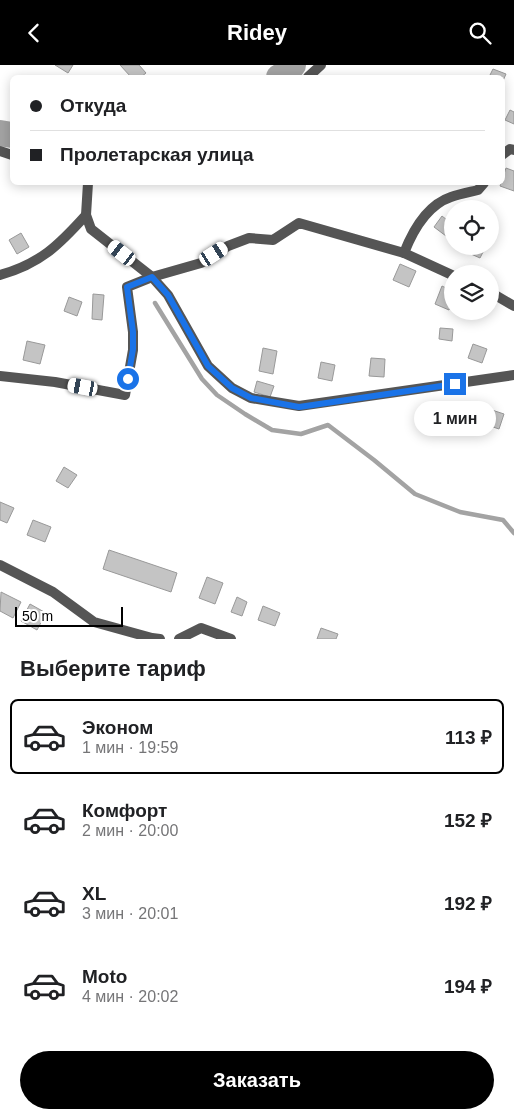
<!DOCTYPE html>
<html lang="ru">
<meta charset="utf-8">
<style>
body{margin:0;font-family:Helvetica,sans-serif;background:#f6f6f6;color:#202124;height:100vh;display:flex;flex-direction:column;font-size:19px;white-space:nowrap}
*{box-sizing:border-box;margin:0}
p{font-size:16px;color:#757577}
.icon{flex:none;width:28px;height:28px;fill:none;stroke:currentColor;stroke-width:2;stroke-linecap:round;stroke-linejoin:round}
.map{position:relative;height:574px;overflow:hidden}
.drawer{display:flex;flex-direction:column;background:#fff;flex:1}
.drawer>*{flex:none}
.banner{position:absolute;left:10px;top:10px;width:495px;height:110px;border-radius:8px;box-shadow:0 2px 12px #0003;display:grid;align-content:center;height:110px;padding:0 20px;background:#fff}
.fabs{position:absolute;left:444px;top:135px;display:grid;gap:10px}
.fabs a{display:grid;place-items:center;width:55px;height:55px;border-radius:50%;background:#fff;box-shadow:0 2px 12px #0003;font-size:25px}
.scale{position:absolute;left:15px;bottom:12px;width:108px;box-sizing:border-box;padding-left:5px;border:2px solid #000;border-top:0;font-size:14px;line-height:18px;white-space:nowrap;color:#000;-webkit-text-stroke:4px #fff;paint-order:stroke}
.end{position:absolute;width:22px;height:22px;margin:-11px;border:6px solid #1a73e8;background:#fff;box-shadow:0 0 0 2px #fff}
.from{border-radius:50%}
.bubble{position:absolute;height:35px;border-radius:18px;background:#fff;box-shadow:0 2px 12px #0003;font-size:16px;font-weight:800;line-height:35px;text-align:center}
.car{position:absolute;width:15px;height:30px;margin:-15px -8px;border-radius:6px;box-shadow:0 0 4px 1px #0007;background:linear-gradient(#fff 24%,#345 0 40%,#fff 0 76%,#345 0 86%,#fff 0)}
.banner b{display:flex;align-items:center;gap:18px;height:48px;font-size:19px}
.banner b+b{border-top:1px solid #e0e0e0}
.banner i{width:12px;height:12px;background:#202124}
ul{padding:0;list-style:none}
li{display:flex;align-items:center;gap:15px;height:75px;margin:0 10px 8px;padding:0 10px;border:2px solid transparent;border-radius:8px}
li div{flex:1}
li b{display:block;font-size:19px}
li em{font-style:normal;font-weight:800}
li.selected{border-color:#000}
li>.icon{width:45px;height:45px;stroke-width:1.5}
h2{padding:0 20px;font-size:22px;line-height:60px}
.action{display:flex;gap:10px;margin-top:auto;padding:10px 20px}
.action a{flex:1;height:58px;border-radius:30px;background:#000;color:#fff;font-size:20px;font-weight:800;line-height:58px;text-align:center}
header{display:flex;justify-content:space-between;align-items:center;height:65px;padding:0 20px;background:#000;color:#fff;font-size:22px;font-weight:800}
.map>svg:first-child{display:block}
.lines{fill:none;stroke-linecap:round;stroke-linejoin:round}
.stream{stroke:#a3a3a3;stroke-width:4.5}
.river{stroke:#a3a3a3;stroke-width:26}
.building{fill:#c4c4c4;stroke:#999}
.street{stroke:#555;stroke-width:10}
.route{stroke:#1a73e8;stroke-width:6}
</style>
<header><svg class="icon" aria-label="back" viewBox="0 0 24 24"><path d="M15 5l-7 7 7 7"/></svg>Ridey<svg class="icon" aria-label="search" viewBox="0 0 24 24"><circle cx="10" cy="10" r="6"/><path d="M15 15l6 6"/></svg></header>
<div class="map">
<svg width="514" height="574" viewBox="0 0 514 574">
<rect width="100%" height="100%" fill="#fff"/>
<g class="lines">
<path class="stream" d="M155,238L202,314L217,330L245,349L272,365L301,369L328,360L374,395L415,429L460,447L503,455L514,468"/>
<g class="river">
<path d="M279,12L284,11L293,0"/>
<path d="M0,68L12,70"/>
</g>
</g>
<g class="building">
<path d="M55,0H73L68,8Z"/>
<path d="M120,0H139L146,8L141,12H131Z"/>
<path d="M493,4L506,9L502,18V12H489Z"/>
<path d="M510,45L514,47V59L505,55Z"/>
<path d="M506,103L514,106V126L500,121Z"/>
<path d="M442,151L452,159V162L446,171L434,162Z"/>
<path d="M21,168L29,182L17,189L9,175Z"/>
<path d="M464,181H486L480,193L462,185Z"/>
<path d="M400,199L416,206L409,222L393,215Z"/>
<path d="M442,221L452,226V237L449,245L435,239Z"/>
<path d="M93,229L104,230L102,255L92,254Z"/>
<path d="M69,232L82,237L77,251L64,246Z"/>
<path d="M440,263L453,264L452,276L439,274Z"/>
<path d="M27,276L45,280L40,299L23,295Z"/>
<path d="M473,279L487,284L482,298L468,293Z"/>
<path d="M263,283L277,286L273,309L259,306Z"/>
<path d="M371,293L385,294L384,312L369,311Z"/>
<path d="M321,297L335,300L332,316L318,313Z"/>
<path d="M257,316L274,321L270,332L254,327Z"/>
<path d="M489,344L504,349L499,364L484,359Z"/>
<path d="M64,402L77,410L68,423L56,416Z"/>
<path d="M0,437L14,443L7,458L0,455Z"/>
<path d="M33,455L51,462L45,477L27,470Z"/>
<path d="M109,485L177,508L171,527L103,504Z"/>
<path d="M207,512L223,518L215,539L199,533Z"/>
<path d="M1,527L21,537L13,553L0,546Z"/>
<path d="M237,532L247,537L242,551L231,547Z"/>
<path d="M30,539L46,548L37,565L21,556Z"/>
<path d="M263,541L280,548L275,561L258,555Z"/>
<path d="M321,563L338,569L336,574H317Z"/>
</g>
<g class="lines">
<g class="street">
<path d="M308,12L321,0"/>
<path d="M0,86L12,90"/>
<path d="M502,90L510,84L514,85"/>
<path d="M88,118L86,150L91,164L152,212L168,230L208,301L232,323L251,333L299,341L514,310"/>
<path d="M404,188C413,165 427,140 451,132C460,129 470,127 478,125L484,118"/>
<path d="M0,210C40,199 59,180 86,150"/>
<path d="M490,227L514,241"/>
<path d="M0,311L55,317L125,330L133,285V267L127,222L152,212L201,198L228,181L249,173L273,175L299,158L404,188L452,210"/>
<path d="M0,500L53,527L94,557L152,573L160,574"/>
<path d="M179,574L201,563L231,574"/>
</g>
</g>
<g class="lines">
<path class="route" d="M128,314L133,284V267L127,222L152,212L168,230L208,301L232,323L251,333L299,342L455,319"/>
</g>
</svg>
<div class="fabs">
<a><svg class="icon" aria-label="locate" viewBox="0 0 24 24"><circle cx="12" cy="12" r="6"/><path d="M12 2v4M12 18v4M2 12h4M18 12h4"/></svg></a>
<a><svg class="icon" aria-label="layers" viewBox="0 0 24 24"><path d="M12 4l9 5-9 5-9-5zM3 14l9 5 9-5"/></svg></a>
</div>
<div class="scale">50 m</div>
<i class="end from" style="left:128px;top:314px"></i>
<i class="end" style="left:455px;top:319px"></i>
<div class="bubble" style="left:414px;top:336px;width:82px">1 мин</div>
<i class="car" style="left:122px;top:188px;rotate:308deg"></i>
<i class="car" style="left:214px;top:189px;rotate:57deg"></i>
<i class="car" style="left:83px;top:322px;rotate:280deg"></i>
<div class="banner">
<b><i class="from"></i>Откуда</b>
<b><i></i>Пролетарская улица</b>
</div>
</div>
<section class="drawer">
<h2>Выберите тариф</h2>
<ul>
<li class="selected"><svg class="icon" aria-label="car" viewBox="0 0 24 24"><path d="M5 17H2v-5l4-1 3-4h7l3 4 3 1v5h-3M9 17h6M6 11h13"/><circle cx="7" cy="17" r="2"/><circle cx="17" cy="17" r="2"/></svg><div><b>Эконом</b><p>1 мин · 19:59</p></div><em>113 ₽</em></li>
<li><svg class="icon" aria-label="car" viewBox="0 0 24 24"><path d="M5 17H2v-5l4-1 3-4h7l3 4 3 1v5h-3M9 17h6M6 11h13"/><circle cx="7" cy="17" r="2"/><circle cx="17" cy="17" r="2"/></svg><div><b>Комфорт</b><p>2 мин · 20:00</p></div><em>152 ₽</em></li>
<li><svg class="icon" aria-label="car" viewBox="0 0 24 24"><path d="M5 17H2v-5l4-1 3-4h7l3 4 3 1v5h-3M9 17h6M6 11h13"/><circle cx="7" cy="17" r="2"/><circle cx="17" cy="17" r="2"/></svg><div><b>XL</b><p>3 мин · 20:01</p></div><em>192 ₽</em></li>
<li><svg class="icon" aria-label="car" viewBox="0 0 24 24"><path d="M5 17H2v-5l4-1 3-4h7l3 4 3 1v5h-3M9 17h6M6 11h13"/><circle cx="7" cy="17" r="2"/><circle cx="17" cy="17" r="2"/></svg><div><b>Moto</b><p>4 мин · 20:02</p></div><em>194 ₽</em></li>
</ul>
<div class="action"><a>Заказать</a></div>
</section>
